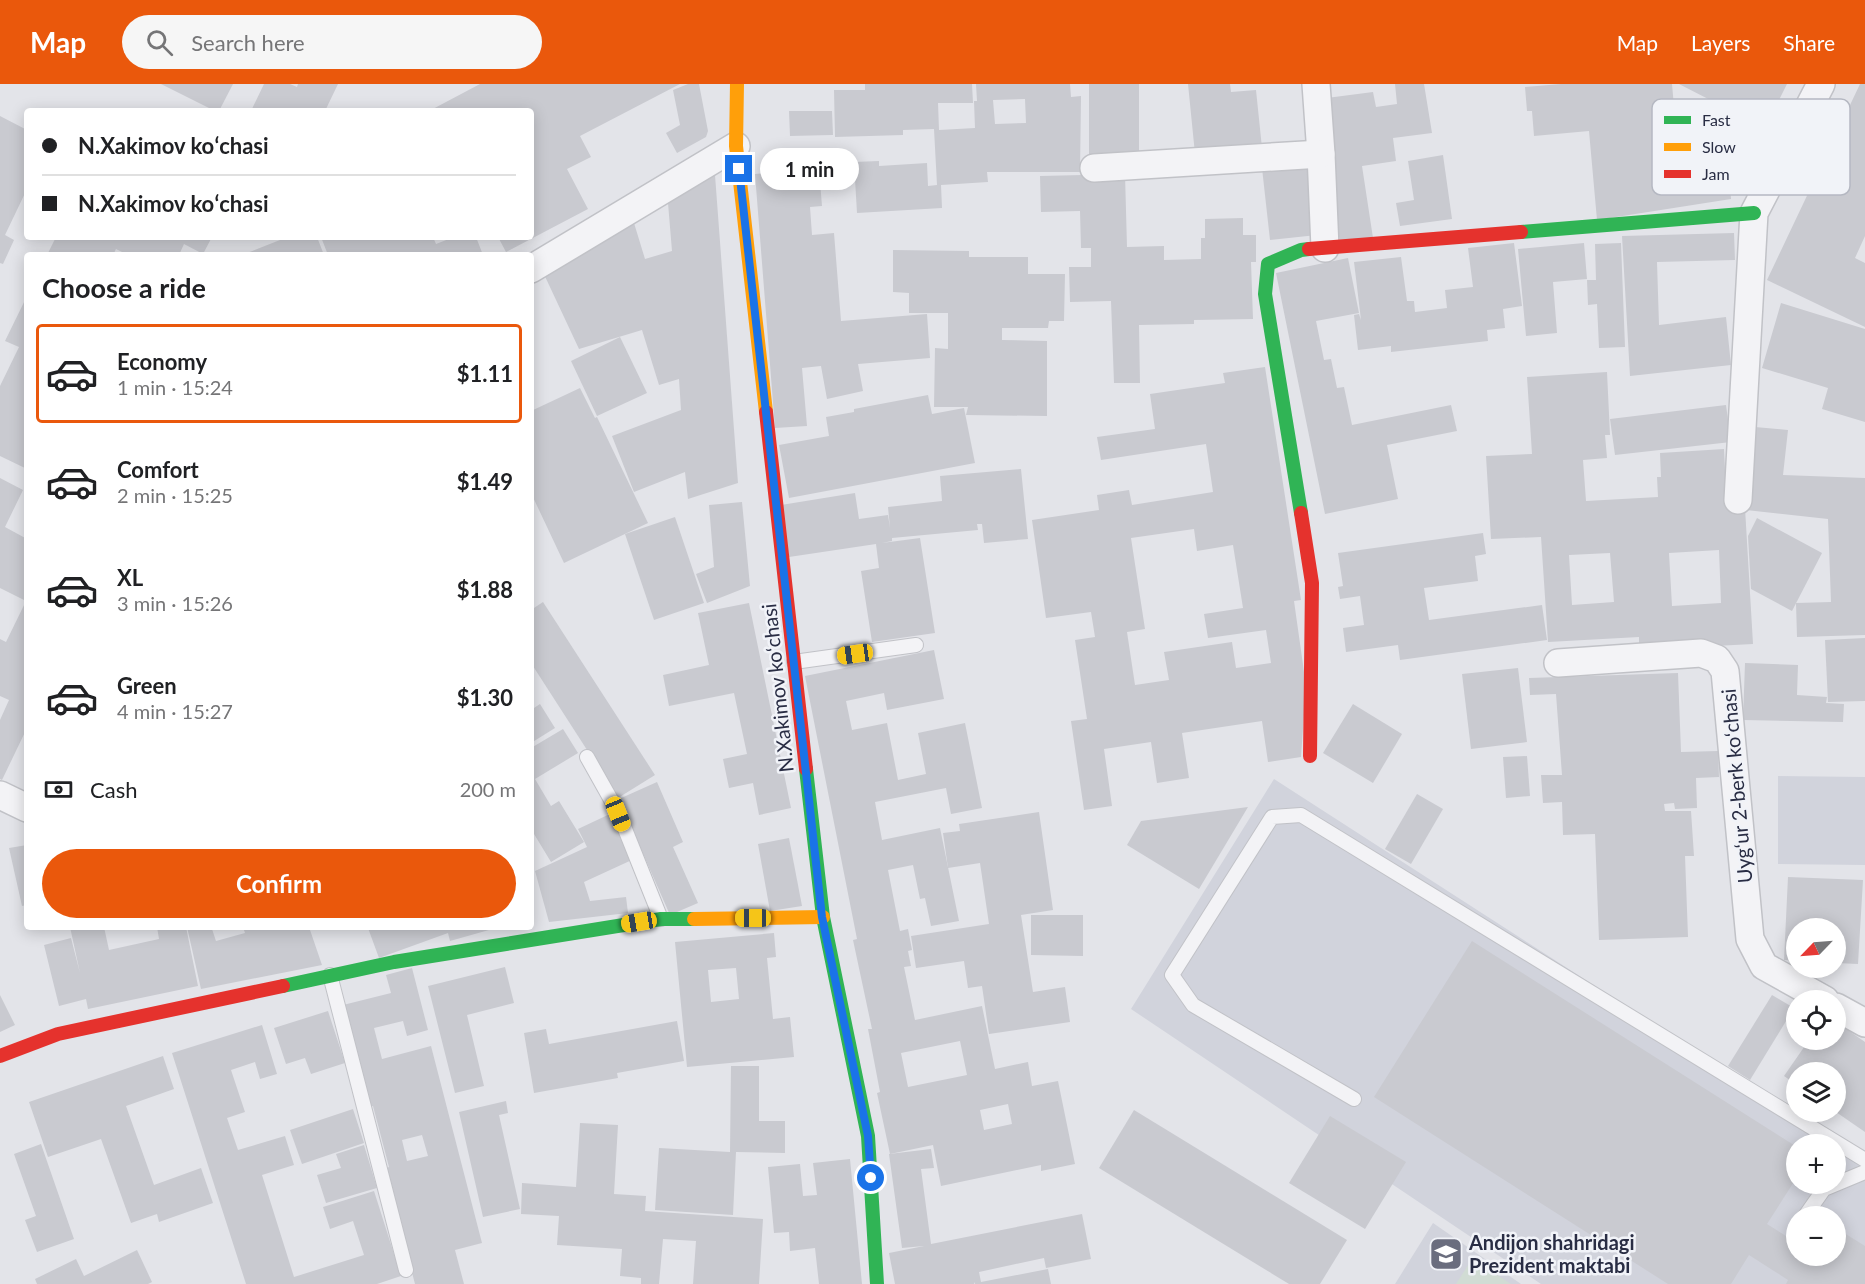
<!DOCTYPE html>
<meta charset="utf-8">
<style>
body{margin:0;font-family:Lato,sans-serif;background:#f6f6f6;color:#202124;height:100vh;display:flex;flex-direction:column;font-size:22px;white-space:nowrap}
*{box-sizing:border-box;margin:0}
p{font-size:20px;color:#757577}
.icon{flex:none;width:33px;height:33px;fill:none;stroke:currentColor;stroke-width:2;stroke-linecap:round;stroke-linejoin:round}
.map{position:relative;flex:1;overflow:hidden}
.details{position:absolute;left:24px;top:168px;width:510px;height:678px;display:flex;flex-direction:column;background:#fff;border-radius:6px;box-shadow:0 3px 15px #0003}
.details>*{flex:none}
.top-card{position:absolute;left:24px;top:24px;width:510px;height:132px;border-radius:6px;box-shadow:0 3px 15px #0003;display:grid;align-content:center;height:132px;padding:0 18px;background:#fff}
.needle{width:39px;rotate:245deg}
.controls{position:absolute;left:1786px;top:834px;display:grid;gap:12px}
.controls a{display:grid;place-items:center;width:60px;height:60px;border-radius:50%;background:#fff;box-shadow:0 3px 15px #0003;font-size:30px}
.end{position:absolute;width:27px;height:27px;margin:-14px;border:8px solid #1a73e8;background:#fff;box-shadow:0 0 0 3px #fff}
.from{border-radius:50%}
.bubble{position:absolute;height:42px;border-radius:21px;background:#fff;box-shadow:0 3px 15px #0003;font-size:20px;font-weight:700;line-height:42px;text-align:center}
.car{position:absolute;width:18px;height:36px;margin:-18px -9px;border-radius:8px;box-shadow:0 0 4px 2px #0007;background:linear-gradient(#f5c518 24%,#345 0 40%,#f5c518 0 76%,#345 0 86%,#f5c518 0)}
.top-card b{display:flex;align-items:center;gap:21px;height:57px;font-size:22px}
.top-card b+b{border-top:2px solid #e0e0e0}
.top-card i{width:15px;height:15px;background:#202124}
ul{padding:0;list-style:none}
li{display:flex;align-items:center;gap:18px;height:99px;margin:0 12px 9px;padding:0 6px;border:3px solid transparent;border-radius:6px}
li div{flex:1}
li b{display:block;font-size:22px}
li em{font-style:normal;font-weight:700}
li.selected{border-color:#ea580c}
li>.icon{width:54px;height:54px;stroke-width:1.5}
h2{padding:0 18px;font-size:27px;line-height:72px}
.pay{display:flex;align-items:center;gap:15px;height:66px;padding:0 18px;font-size:22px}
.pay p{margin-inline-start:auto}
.primary-button{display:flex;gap:12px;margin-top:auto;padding:12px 18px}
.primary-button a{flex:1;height:69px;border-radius:36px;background:#ea580c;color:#fff;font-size:24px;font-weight:700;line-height:69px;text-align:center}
header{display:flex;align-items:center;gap:36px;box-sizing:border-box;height:84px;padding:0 30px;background:#ea580c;color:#fff}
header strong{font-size:28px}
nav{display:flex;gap:33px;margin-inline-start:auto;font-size:21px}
.search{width:420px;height:54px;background:#f6f6f6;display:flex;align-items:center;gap:15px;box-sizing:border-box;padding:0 21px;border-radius:33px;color:#757577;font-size:22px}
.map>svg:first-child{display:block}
.built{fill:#d1d3dc;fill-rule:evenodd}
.green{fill:#d1dcd4}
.building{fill:#c9cad0;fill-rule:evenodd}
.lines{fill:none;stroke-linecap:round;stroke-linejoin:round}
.lane-casing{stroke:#c1c2c7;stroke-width:16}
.street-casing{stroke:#c1c2c7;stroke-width:30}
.lane{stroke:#f3f3f6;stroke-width:14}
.street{stroke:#f3f3f6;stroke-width:27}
.fast{stroke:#30b455;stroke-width:14}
.slow{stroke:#ff9f0a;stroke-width:14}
.jam{stroke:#e5322d;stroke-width:14}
.route{stroke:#1a73e8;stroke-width:8}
.labels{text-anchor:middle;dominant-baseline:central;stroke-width:5;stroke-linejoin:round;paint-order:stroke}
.street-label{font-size:20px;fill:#292d44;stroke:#f1f3f8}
.poi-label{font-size:20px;font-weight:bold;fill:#292d44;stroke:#f1f3f8;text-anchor:start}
.key{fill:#f1f3f8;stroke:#b5b8c2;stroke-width:1.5}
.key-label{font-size:16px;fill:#292d44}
</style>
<header>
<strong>Map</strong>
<div class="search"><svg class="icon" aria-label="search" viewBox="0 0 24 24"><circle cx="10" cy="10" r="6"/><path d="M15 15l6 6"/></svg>Search here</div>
<nav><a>Map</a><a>Layers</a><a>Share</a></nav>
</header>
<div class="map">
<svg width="1865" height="1200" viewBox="0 0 1865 1200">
<rect width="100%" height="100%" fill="#e3e4e9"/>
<g class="built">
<path d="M1778,692L1865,693V781L1778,780Z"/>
<path d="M1274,695L1865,1076V1200H1541L1131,925ZM1797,1060H1836V1100H1797ZM1797,1132H1836V1172H1797Z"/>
<path d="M1433,1139L1521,1200H1395Z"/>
</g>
<path class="green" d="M1472,1175L1511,1200H1456Z"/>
<g class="building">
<path d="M161,0H233L219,27H215Z"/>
<path d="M264,0H290L297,3L298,0H338L325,27H251Z"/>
<path d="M480,0H680L580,52L591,73L567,85L588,125L506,168L498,153H531V27H429Z"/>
<path d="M688,0H699L708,47L706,53L677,69L666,49L680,41L673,6Z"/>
<path d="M865,0H972L973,19H938L939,46L975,44L974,17H977L976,0H1070L1071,13L1081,12L1080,88H987L988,98L941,101L942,124L857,129L854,78L879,77V82L927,79L928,102L937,101L934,45L903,46V51L835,53L834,6H865ZM1025,15L1026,39L995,40L993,16Z"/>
<path d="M1089,0H1139V73L1089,74Z"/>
<path d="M1188,0H1230L1231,8L1256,6L1262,64L1195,70Z"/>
<path d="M1395,0H1424L1432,49L1393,54L1396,77L1362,82L1373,154L1340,159L1319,15L1373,8L1376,23L1397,20Z"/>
<path d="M1561,0H1672L1680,92L1729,88L1731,115L1597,136L1589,47L1534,52L1532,27H1527L1525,3Z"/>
<path d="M1679,0H1787L1757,60L1708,35L1716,19Z"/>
<path d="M1860,0H1865V152L1855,174L1865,179V243L1767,196Z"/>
<path d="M789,27H832L833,51L790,52Z"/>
<path d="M0,32L27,46V105L5,151L14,156L3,180L0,179Z"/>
<path d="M1443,71L1452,135L1400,142L1396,119L1414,116L1408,77Z"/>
<path d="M1310,79L1317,151L1270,156L1262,84Z"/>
<path d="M819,85L822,122L810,123L812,151L834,149L841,237L927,230L930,274L858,280L863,307L827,315L821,282L802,284L807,342L775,344L755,90Z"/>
<path d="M1125,90L1127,163L1164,162V176L1201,175V154H1205V135L1243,134V151H1256V178H1251L1253,235L1194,236V240L1139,241L1140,299H1114L1111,217L1070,218L1069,183H1091V164H1081L1080,127L1041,128L1040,92Z"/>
<path d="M715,91L738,399L688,415L685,388L634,408L612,352L681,326L679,295L659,301L642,246L579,265L542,186L634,139L645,175L672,167L668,119Z"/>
<path d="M1734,149L1735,176L1657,178L1659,241L1726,233L1731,281L1630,292L1622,152Z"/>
<path d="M56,153H212L203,170L184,160L179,171H128L116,165L113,171H47Z"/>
<path d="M285,153H317L324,171H242L285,154Z"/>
<path d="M321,153H433L436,160L454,153H476L483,171H328Z"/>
<path d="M1514,159L1522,222L1503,225L1505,244L1487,246L1488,257L1391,268V262L1358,266L1354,231L1359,230L1361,236L1354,178L1401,173L1407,217H1414L1415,228L1447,224L1445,206L1473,203L1468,164Z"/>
<path d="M1584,159L1587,195L1553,198L1557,249L1526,252L1518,165Z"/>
<path d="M1621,159L1625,263L1599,264L1597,220L1588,221L1587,196H1596L1595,160Z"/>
<path d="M893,166L969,167V173H1028V190H1065L1064,237H1049L1048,244H1002V256L1047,257V332L966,331L968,323H934L935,264L948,265V229H909V209L893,208Z"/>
<path d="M1348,174L1359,229L1316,237L1324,276L1331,275L1337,304L1344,303L1352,341L1451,321L1457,347L1387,361L1398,415L1325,430L1276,189Z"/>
<path d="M27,212V385L0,372V302L19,263L5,257Z"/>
<path d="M1781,219L1865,245V338L1822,325L1828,304L1762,284Z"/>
<path d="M620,253L647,309L597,332L571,277Z"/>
<path d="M1265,283L1301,516L1294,517L1306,602L1301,673L1268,678L1262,637L1182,649L1189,694L1157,699L1151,658L1104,665L1112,722L1084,726L1071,637L1087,635L1075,556L1095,553L1091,528L1046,534L1032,436L1099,426L1097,411L1129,406L1132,421L1213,408L1206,360L1101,376L1097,353L1155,345L1150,310L1225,299L1223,289ZM1194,445L1197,467L1233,461L1243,524L1204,530L1208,554L1266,546L1271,579L1236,584L1232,558L1164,568L1169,596L1135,601L1127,548L1145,545L1131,454Z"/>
<path d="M1607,288L1610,351H1605L1607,374L1583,376L1586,417L1658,413L1657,393H1661L1660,369L1724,365L1727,425L1745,424L1753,560L1639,566V553L1548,558L1541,453L1491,455L1486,372L1532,370L1527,293ZM1719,466L1721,519L1672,522L1669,469ZM1610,469L1614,518L1572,521L1569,471Z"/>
<path d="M580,304L595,334L597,333L648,439L564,479L531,409V327Z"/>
<path d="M928,311L932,330L964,324L975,379L789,414L779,361L829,352L826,333L854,328V325Z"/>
<path d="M1726,321L1731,358L1615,371L1610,335Z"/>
<path d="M1755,343L1788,346L1783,391L1865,394V551L1797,553L1796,519L1831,518L1828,435L1746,426Z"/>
<path d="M1021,385L1028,455L984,459L982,440H977L978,446L892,454V457L882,459L920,454L935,549L872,558L861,487L879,484L876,460L789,473L781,421L855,409L859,435L888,431L890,444L888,423L942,417L940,392Z"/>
<path d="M0,394L23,406L5,443L27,455V644L2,696L0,695V636L9,616L0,612V555L6,558L26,517L0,504Z"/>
<path d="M742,418L750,502L707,519L696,490L714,483L709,421Z"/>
<path d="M675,433L704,519L654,536L625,450Z"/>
<path d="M1757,434L1822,469L1792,527L1751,505L1748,452Z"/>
<path d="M1483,449L1486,470L1475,472L1478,497L1424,504L1429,536L1542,521L1547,556L1400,576L1398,561L1346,568L1343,544L1364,541L1360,512L1340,515L1338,503L1343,502L1338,469Z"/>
<path d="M543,518L655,691L618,714L531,579V526Z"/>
<path d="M749,519L791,724L759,731L753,699L729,704L723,675L747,670L734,609L669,622L663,591L709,581L698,529Z"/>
<path d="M1865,554V617L1828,618L1825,556Z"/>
<path d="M934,566L944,615L887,626L884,609L846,617L852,646L887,639L898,696L926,690L918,649L965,639L982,724L951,730L946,704L875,718L882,756L940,744L959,837L931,842L925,814L920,815L913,781L888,786L900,847L908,845L912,866L908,867L911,882L904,883L915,936L982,922L995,985L1028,978L1032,1002L1058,997L1075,1080L1041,1087V1081L941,1102L933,1061L890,1070L877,1009L880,1008L868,945H872L853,856L857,855L805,592ZM960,957L967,991L908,1003L901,969ZM1008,1020L1012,1040L984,1046L980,1026Z"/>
<path d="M1745,579L1798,581L1797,611L1827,613L1826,619L1844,620L1843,638L1743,636Z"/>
<path d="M1518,584L1527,658L1471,665L1462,590Z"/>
<path d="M1678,589L1681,668L1718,667L1719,693L1696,694L1697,724L1675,725L1674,719L1664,720L1665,727H1691L1694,772H1685L1688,853L1599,856L1595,750L1563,751L1562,718L1543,719L1541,691H1562L1556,610L1530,611L1529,594Z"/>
<path d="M540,620L555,644L531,659V626Z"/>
<path d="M1353,620L1402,650L1373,699L1323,669Z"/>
<path d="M563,645L578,669L535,695L551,722L559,717L584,758L551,778L531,745V664Z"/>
<path d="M1527,672L1530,712L1506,714L1503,673Z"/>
<path d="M657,698L683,758L673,763L698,819L670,831L619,715Z"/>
<path d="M1417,710L1443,725L1411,780L1385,765Z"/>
<path d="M1248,723L1199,805L1127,761L1141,737Z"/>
<path d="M1039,728L1053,826L1021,831L1033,908L1065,903L1070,938L989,950L982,902L968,904L964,877L916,884L911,852L989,840L980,779L948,784L943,749L960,747L959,740Z"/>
<path d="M612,729L634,775L584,798L590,817L626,813L628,829L549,838L535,787L587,763L578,745Z"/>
<path d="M789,754L802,822L770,827L758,760Z"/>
<path d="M27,761V821L22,822L9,764Z"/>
<path d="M1788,793L1863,796L1858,880L1836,879V844H1797V877L1784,876Z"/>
<path d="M1031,831H1083V872L1031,871Z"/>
<path d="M70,843H104L109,866L159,855L157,843H186L198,902L88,925L86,915L59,922L44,861L71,854L80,889Z"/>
<path d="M187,843H216L212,845L216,857L245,849L243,843H309L322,881L201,905Z"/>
<path d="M368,844L496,843V844L450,857L448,849L379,874Z"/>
<path d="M774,849L776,873L767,874L773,935L790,933L794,973L687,983L675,858ZM736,884L739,915L711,918L708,886Z"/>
<path d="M1472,857L1797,1063V1093L1767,1140L1797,1159V1172H1836V1144L1865,1162V1200H1786L1788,1196L1749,1171L1731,1200H1668L1374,1013Z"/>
<path d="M505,883L514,919L467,931L484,1002L455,1009L428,902Z"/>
<path d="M412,884L428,946L407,952L403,937L374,944L382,975L431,962L482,1159L455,1166L464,1200H415L385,1085L389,1083L373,1022L369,1023L343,921L391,909L386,891ZM422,1051L428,1072L407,1077L402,1056Z"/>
<path d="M0,911L15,941L0,948Z"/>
<path d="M1772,911L1794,924L1750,996L1728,982Z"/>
<path d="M328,927L345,979L311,990L305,974L286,980L274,944Z"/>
<path d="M677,937L684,977L617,989L618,994L534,1009L524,949L546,945L549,960Z"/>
<path d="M1836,938L1865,958V1048L1836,1028V988H1797V1001L1784,992L1809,956H1836Z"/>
<path d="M262,941L277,990L260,995L255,978L231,986L245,1028L227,1034L238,1066L285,1052L294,1081L262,1091L294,1193L364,1171L353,1137L330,1145L323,1123L374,1107L401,1192L377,1200H246L172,969Z"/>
<path d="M163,972L174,1005L126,1022L154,1101L201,1084L213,1119L159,1138L157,1130L131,1139L101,1055L48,1073L29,1018Z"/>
<path d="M731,982H759V1037H785V1069L736,1068L733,1131L655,1126L659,1064L730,1068Z"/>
<path d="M506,1017L508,1029L499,1031L520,1125L483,1133L459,1028Z"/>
<path d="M353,1025L364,1059L302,1080L290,1046Z"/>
<path d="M1134,1026L1347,1156L1320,1200H1289L1099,1084Z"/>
<path d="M1330,1032L1406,1078L1365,1145L1289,1099Z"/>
<path d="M580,1039L618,1041L614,1110L646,1112L645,1127L763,1135L759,1200H693L696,1157L663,1155L659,1200H641V1194L620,1192L622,1165L557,1161L559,1132L521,1130L522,1099L576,1103Z"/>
<path d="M41,1060L74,1155L37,1168L25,1136L36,1132L14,1070Z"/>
<path d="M364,1061L377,1104L326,1119L317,1091L341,1084L336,1070Z"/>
<path d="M931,1065L934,1084L921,1085L931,1160L1082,1130L1091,1175L1046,1184L1044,1174L979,1188L981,1198L1048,1185L1051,1200H975V1198L974,1200H895L889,1169L924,1162L902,1164L889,1070Z"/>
<path d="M850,1075L862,1200H819L815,1164L790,1167L789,1148L774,1149L768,1083L800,1080L803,1112L817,1111L813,1079Z"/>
<path d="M137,1166L152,1198L148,1200H37L35,1195L76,1175L84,1192Z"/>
</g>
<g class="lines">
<defs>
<g id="lane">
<path d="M794,578L916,561"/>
<path d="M587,673L619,730L661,835"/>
<path d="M330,891L406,1186"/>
<path d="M1354,1015L1193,921L1172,891L1272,733L1301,731L1865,1076"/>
<path d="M1805,1132L1824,1105L1865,1088"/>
</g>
<g id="street">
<path d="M1316,0L1321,70L1325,164"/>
<path d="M1094,84L1321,70"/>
<path d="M531,185L736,62"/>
<path d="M1738,416L1754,129L1821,0"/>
<path d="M1558,579L1701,569L1717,575L1725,587L1750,855L1764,882L1825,916"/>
<path d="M0,711L27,724"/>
<path d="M1836,923L1865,939"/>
</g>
</defs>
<use href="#lane" class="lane-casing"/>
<use href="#street" class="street-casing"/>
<use href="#lane" class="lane"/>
<use href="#street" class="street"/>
<g class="fast">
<path d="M1521,148L1754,129"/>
<path d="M1301,429L1265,210L1268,180L1301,166L1309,165"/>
<path d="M806,685L823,833L868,1052L877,1200"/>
<path d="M283,902L394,878L661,835H694"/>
</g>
<g class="slow">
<path d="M737,0L736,62L766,328"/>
<path d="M694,835L823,833"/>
</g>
<g class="jam">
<path d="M1309,165L1521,148"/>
<path d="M766,328L806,685"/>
<path d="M1301,429L1312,499L1310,672"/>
<path d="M0,972L58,950L283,902"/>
</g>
</g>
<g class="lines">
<path class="route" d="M739,85L822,833L868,1052L871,1094"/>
</g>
<defs>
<symbol id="school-square" viewBox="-11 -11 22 22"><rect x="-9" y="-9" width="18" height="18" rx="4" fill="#6a6d7e" stroke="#f1f3f8"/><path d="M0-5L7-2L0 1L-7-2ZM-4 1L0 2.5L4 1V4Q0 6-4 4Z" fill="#fff"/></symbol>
</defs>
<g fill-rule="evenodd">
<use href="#school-square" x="1427" y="1151" width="38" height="38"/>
</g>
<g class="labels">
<g class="street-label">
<text transform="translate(777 604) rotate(-96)">N.Xakimov koʻchasi</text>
<text transform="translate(1736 702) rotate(-95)">Uygʻur 2-berk koʻchasi</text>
</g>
<g class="poi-label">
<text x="1469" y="1158">Andijon shahridagi<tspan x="1469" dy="23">Prezident maktabi</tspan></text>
</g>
</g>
<rect x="1652" y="15" width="198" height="96" rx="9" class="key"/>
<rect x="1664" y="32" width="27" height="8" fill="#30b455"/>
<rect x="1664" y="59" width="27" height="8" fill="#ff9f0a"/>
<rect x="1664" y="86" width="27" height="8" fill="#e5322d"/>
<g class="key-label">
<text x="1702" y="42">Fast</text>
<text x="1702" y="69">Slow</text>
<text x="1702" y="96">Jam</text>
</g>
</svg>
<div class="controls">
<a><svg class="needle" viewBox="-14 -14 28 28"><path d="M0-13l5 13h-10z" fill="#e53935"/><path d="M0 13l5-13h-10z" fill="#757577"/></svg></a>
<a><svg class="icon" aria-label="locate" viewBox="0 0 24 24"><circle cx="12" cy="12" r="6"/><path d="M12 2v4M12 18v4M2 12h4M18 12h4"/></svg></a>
<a><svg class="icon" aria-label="layers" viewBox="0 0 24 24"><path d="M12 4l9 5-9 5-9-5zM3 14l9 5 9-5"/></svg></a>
<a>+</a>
<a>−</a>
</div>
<i class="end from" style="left:871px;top:1094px"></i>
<i class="end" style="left:739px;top:85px"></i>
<div class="bubble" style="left:760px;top:64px;width:99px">1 min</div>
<i class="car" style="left:855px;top:570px;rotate:262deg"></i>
<i class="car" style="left:618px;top:730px;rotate:158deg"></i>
<i class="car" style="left:753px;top:834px;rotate:270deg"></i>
<i class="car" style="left:639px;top:838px;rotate:261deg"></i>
<div class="top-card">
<b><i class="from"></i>N.Xakimov koʻchasi</b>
<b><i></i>N.Xakimov koʻchasi</b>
</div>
<section class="details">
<h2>Choose a ride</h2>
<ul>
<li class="selected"><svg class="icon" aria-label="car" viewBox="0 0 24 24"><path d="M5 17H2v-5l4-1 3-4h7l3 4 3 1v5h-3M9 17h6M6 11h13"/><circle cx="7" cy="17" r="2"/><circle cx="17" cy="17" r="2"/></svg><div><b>Economy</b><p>1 min · 15:24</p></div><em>$1.11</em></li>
<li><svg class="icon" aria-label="car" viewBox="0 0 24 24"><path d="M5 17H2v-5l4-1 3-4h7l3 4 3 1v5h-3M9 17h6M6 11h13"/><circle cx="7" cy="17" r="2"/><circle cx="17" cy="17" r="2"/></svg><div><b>Comfort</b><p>2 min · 15:25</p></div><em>$1.49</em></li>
<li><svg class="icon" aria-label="car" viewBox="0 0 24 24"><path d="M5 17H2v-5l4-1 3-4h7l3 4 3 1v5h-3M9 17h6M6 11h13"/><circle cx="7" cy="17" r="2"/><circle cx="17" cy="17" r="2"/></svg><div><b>XL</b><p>3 min · 15:26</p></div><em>$1.88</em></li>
<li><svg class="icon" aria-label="car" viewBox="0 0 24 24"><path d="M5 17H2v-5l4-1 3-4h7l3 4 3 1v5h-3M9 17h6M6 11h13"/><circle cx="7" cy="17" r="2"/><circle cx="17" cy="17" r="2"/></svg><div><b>Green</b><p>4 min · 15:27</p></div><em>$1.30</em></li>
</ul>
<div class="pay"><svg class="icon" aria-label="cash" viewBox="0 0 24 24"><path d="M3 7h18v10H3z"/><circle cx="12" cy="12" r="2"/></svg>Cash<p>200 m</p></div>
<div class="primary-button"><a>Confirm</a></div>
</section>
</div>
